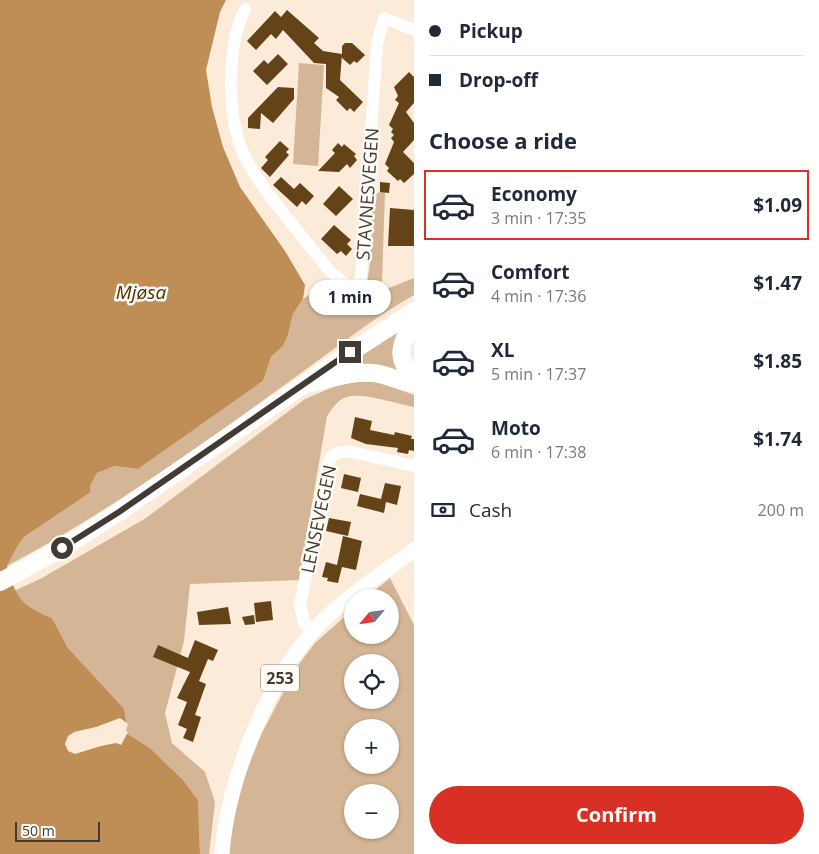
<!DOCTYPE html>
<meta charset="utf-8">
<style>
body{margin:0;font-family:"Open Sans",sans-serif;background:#f2f2f3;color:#1f2937;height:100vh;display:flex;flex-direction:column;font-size:19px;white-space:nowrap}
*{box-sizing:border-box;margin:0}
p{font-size:16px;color:#747a83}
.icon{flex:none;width:28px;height:28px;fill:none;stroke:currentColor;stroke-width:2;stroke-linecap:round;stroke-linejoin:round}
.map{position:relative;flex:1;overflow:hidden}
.side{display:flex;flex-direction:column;background:#fff;width:405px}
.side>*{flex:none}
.banner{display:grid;align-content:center;height:110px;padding:0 15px;background:#fff}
.needle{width:32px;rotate:241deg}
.controls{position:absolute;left:344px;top:589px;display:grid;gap:10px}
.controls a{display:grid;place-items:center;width:55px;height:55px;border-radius:50%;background:#fff;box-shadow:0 1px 4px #0004;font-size:25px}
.scale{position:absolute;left:15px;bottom:12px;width:85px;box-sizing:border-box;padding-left:5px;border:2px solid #413b34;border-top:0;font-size:14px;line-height:18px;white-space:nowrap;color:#413b34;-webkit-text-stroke:4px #fefbf7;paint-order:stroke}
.end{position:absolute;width:22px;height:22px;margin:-11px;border:6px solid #413b34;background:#fff;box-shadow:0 0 0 2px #fff}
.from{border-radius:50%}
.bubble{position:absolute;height:35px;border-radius:18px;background:#fff;box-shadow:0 1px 4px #0004;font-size:16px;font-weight:700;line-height:35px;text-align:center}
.banner b{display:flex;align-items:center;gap:18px;height:48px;font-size:19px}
.banner b+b{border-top:1px solid #e0e1e3}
.banner i{width:12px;height:12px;background:#1f2937}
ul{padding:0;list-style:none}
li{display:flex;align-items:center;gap:15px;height:70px;margin:0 10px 8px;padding:0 5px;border:2px solid transparent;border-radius:0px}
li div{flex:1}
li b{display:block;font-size:19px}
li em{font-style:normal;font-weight:700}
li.current{border-color:#d93025}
li>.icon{width:45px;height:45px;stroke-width:1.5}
h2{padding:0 15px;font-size:22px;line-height:60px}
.pay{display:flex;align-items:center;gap:12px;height:55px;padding:0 15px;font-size:19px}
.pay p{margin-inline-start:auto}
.cta{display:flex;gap:10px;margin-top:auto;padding:10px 15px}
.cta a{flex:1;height:58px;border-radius:30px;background:#d93025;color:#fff;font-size:20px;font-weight:700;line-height:58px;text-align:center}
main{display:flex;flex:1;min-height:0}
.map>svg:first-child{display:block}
.green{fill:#d4b595;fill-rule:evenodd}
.water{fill:#bf8e57}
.pier{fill:#fcebd9}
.building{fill:#654318}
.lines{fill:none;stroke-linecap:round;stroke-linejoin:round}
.minor{stroke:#fff;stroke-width:12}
.major{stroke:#fff;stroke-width:15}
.highway{stroke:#fff;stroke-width:18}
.route{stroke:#413b34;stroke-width:6}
.labels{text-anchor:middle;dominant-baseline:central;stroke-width:5;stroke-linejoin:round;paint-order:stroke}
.shield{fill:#fefbf7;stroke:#7a756e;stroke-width:1}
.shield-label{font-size:16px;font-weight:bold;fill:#413b34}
.street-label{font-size:18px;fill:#413b34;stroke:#fefbf7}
.water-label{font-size:19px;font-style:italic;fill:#4f2e00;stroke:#fefbf7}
</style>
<main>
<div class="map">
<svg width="414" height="854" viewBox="0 0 414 854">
<rect width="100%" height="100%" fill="#fcebd9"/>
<g class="green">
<path d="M299,63L324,65L318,166L293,164Z"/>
<path d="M380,192H385L382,283L389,288L414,278V295C375,317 341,344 305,370C209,440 112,510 7,566L17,547L24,537L91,492L90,486L97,473L115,466L138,469L263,381L271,357L283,346L288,335L293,314L303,299L330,280L345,301L353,304C356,302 360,301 362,297C373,276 372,221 373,195Z"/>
<path d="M400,329V371L340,369Z"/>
<path d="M347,381L379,382L414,395V407C397,404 362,392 347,397C338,399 332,409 327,416L299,580L190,584L184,641L165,713L172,743L205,772L215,802L209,854H200L198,800L183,780L150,748L123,732L126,722L123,709L68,648L52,618L30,610L14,591L42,578L146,518L305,399Z"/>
<path d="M390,578L414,625V854H228L238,791L262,733L296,668L315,643L352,610V635H390V598L367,597ZM352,662H390V700H352ZM352,728H390V765H352ZM352,792H390V830H352Z"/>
</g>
<path class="water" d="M0,0H226L220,12L206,70L212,107L223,147L240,187L285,251L305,285L303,299L293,314L288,335L283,346L271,357L263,381L138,469L115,466L97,473L90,486L91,492L24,537L17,547L7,566C16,598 21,606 52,618L68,648L124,709L126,722L124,732L150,748L183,780L198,800L200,854H0Z"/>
<path class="pier" d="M120,718L128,724L126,731L128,732L121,745L116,743L101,746L75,754L68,751L65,744L68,736L74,732L96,727Z"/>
<g class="building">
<path d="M287,10L319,38L314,43L323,51L342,54L340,80L363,102L354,112L350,108L347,111L336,100L339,97L326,88V64L314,63L283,30L276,39L271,34L256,50L247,41L275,11L281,17Z"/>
<path d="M345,43H352L365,55L357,63L354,61L350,65L342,58V46Z"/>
<path d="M278,54L288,64L267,85L253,71L264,60L268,64Z"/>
<path d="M409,72L414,77V103L406,112L414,123V140L403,152L414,163V174L404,183L400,179L398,181L387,171L389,168L385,164L394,142L391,138L394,135L391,132L393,129L389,125L399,103L395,100L398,96L394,87Z"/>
<path d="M278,87L294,88V99L273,123L261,113L260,129L248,128V118Z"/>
<path d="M280,141L289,149L286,152L289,155L270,177L261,168L268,160L265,157Z"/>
<path d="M338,143L342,147L344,144L356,154L354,156L357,160L350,168L347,164L339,172L318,171L335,153L332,150Z"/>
<path d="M281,177L294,189L300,183L314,196L306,205L302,201L297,207L273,185Z"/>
<path d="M380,182L390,183L389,193L380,192Z"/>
<path d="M339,186L353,199L336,216L323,204Z"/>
<path d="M390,208L414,210V246H388Z"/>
<path d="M334,225L351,240L347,244L352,249L346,256L341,251L337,254L321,239Z"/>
<path d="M355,417L372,421L370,430L394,435L395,432L412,436L411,439H414V451L409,450L408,454L397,452L398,448L366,444L351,438Z"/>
<path d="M344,474L361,478L358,492L341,488Z"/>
<path d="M385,483L401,486L397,505L386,502L384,513L357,506L360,494L381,499Z"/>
<path d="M329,518L351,522L348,536L326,531Z"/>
<path d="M343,536L362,541L356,570L342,567L338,583L327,581L328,578L322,577L326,562L337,565Z"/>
<path d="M271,601L273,620L256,622L254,603Z"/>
<path d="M228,607L231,624L199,625L197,612Z"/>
<path d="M254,615L255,624L245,625L242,617Z"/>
<path d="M195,640L218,650L213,661L208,659L199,681L206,684L195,715L201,717L193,742L183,738L187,729L178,725L187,702L177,698L190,672L153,657L158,645L188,658Z"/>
</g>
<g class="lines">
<g class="minor">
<path d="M245,9C226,48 226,123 247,161C262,189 284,213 303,238C316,253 332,279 351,286L358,283L361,277L377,44L384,18L414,30"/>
<path d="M314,630L304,623L300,605L328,462C334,452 340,451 352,452L414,466"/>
</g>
<path class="major" d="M222,854C227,784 266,684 313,631C342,599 380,575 414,550"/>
<g class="highway">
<path d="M414,321C402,340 393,359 414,375"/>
<path d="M311,383C331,379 352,371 373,373C387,374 399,382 414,383"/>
<path d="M0,582L62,548L119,512L351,352L414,311"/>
</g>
</g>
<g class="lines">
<path class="route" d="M62,548L119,512L350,352"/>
</g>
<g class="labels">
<rect class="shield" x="261" y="664.5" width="38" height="27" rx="4"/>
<g class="shield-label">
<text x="280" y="678">253</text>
</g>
<g class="street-label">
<text transform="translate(367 194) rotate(-86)">STAVNESVEGEN</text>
<text transform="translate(318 519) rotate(-78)">LENSEVEGEN</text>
</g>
<g class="water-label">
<text x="141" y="292">Mjøsa</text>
</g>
</g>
</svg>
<div class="controls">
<a><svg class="needle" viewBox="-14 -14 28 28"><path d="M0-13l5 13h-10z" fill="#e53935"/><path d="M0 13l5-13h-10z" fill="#747a83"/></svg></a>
<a><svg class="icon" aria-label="locate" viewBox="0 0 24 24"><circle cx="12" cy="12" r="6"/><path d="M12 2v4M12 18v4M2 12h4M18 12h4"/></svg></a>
<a>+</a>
<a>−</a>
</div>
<div class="scale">50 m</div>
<i class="end from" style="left:62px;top:548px"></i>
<i class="end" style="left:350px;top:352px"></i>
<div class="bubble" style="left:309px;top:280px;width:82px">1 min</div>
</div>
<section class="side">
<div class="banner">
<b><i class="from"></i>Pickup</b>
<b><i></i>Drop-off</b>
</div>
<h2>Choose a ride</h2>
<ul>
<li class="current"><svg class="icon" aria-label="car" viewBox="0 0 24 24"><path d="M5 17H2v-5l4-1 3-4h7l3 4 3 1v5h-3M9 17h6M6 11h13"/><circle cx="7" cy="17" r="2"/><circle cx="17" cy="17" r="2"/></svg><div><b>Economy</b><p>3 min · 17:35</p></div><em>$1.09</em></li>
<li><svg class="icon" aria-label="car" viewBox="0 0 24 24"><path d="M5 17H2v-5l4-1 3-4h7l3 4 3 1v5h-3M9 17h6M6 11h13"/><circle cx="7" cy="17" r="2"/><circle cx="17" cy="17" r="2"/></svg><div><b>Comfort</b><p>4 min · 17:36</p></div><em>$1.47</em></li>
<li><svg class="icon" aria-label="car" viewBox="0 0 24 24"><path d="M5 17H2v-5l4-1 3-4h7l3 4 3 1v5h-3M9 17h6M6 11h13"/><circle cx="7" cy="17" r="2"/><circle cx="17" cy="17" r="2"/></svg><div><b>XL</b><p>5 min · 17:37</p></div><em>$1.85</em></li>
<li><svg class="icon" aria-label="car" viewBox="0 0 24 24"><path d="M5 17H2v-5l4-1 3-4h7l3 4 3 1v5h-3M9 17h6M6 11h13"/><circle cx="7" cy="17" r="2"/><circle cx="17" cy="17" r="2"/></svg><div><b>Moto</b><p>6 min · 17:38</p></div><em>$1.74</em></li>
</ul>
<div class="pay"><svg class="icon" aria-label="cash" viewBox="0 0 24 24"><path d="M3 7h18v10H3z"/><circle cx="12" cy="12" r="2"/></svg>Cash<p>200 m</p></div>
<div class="cta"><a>Confirm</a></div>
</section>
</main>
